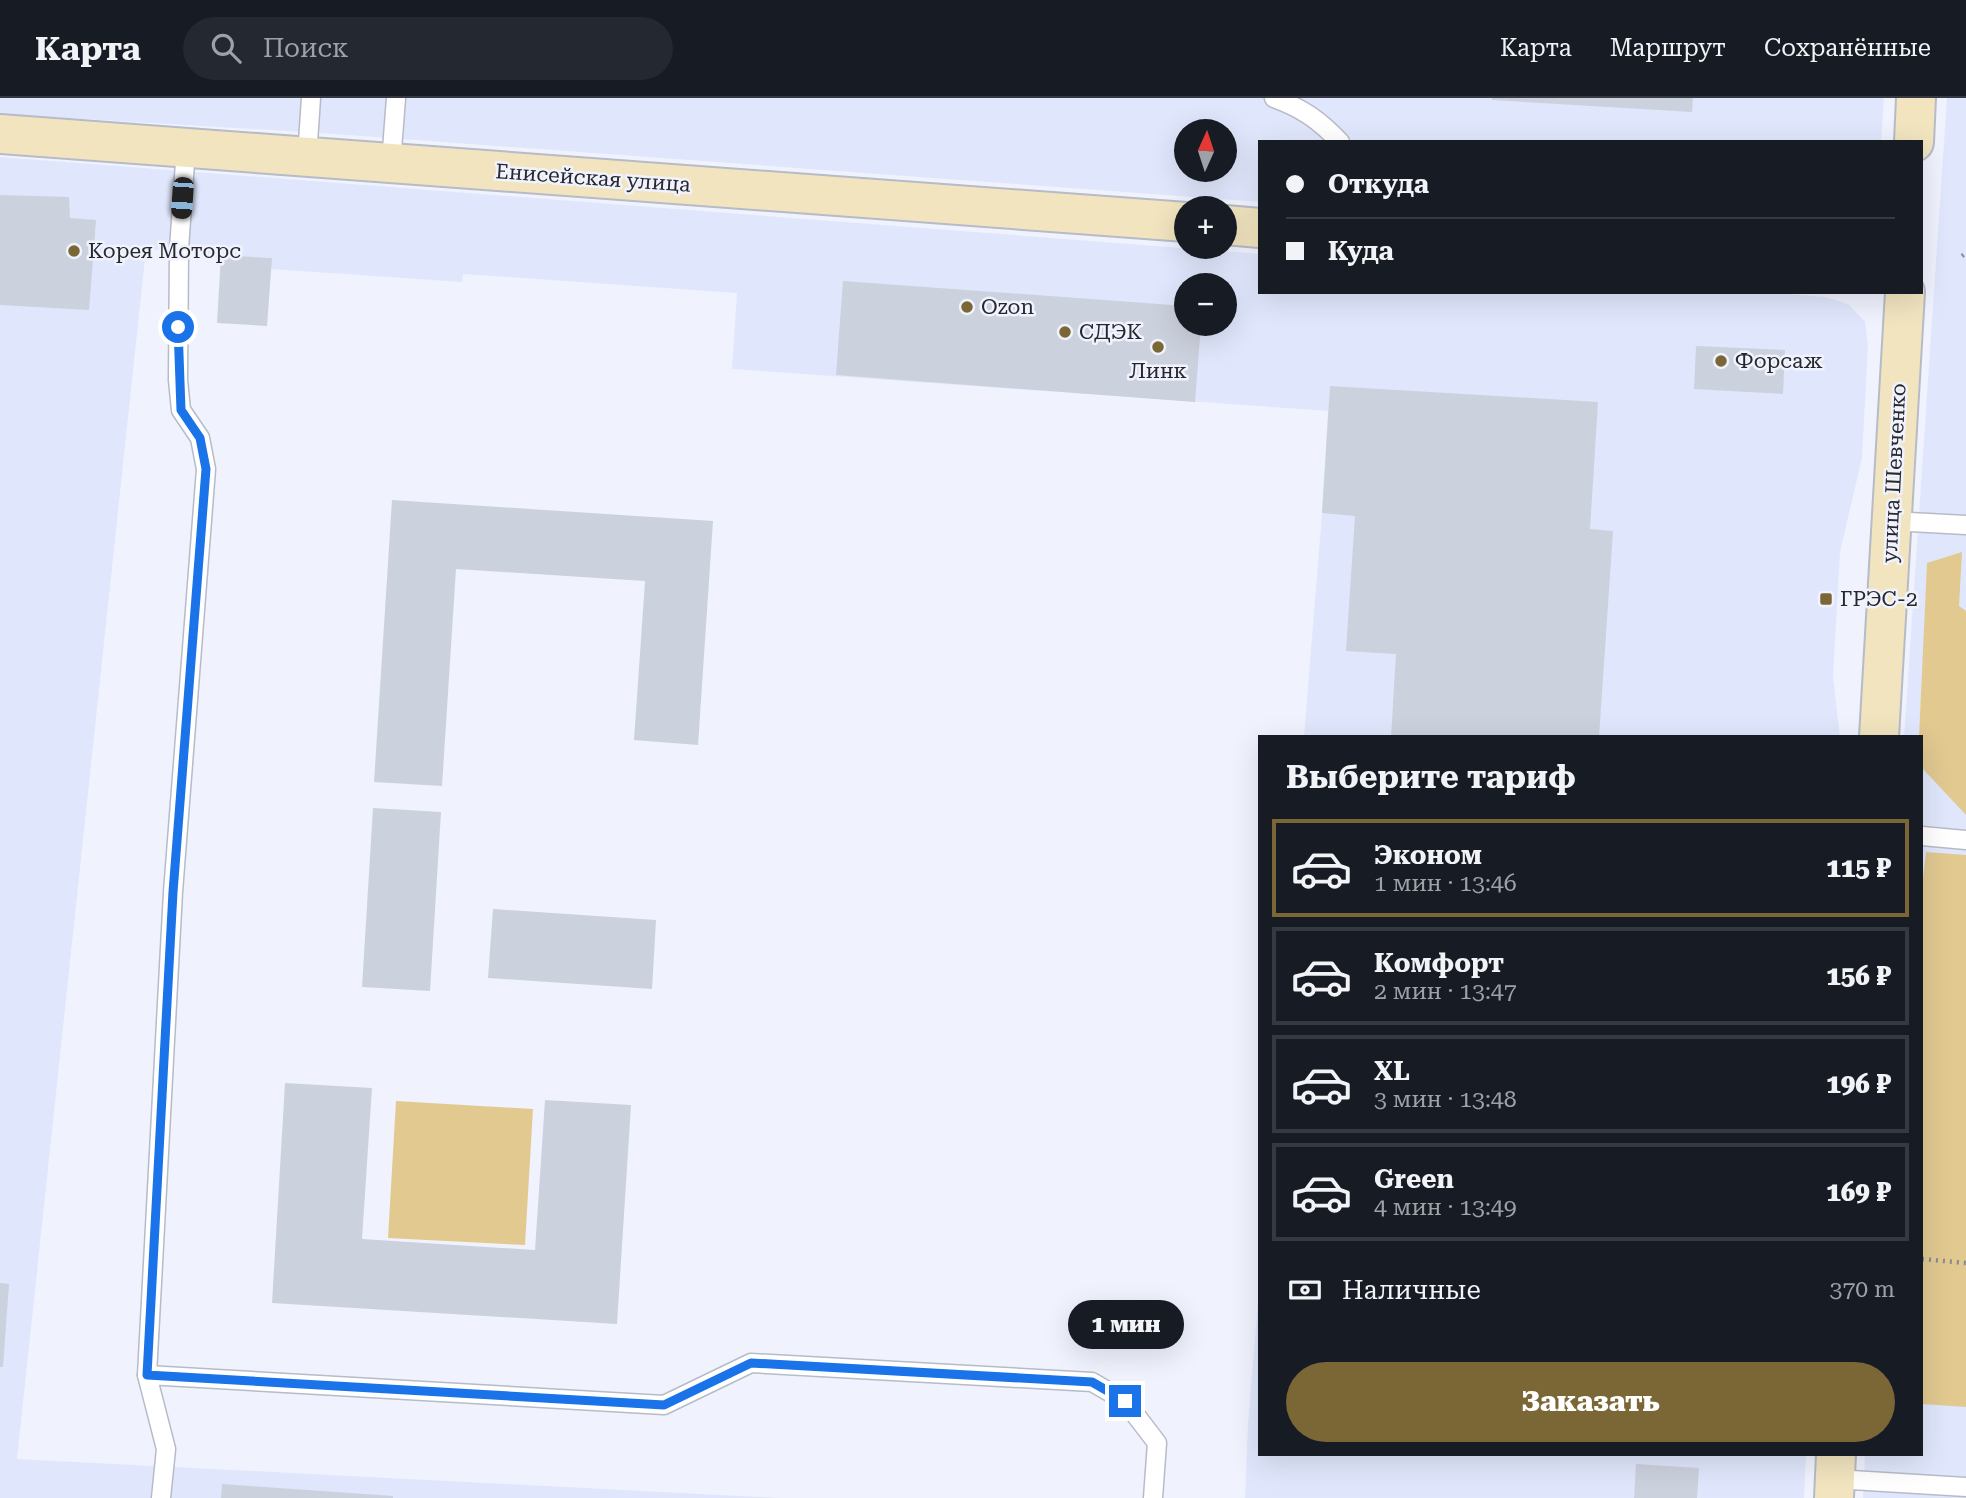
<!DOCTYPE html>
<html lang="ru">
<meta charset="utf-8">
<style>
body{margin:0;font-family:"Roboto Serif",serif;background:#242831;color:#f1f3f6;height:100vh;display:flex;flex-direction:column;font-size:26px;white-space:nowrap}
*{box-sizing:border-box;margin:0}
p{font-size:23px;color:#9ea1a6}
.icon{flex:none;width:38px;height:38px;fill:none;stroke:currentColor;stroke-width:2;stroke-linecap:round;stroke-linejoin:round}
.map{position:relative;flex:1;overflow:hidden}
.drawer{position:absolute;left:1258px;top:637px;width:665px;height:721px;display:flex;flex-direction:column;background:#171b24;border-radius:0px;box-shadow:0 7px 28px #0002}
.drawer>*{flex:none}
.top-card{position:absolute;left:1258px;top:42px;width:665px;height:154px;border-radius:0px;box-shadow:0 7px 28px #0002;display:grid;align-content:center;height:154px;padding:0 28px;background:#171b24}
.needle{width:46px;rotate:3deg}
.fabs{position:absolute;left:1174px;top:21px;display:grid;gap:14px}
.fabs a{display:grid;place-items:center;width:63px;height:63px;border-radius:50%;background:#171b24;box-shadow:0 7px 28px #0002;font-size:35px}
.end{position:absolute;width:32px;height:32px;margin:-16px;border:9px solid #1a73e8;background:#fff;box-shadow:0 0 0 4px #fff}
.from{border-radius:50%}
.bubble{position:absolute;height:49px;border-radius:24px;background:#171b24;box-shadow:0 7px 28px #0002;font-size:23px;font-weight:800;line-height:49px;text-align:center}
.car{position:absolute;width:21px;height:42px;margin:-21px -10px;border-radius:9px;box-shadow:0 0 5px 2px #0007;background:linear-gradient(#222 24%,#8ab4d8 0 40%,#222 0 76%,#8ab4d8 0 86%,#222 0)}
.top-card b{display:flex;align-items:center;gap:24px;height:66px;font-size:26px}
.top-card b+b{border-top:2px solid #363941}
.top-card i{width:18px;height:18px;background:#f1f3f6}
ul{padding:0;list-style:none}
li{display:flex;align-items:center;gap:21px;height:98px;margin:0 14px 10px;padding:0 14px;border:4px solid #363941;border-radius:0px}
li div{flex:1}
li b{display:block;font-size:26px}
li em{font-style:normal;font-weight:800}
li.active{border-color:#7b6736}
li>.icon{width:63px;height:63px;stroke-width:1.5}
h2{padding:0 28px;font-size:32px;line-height:84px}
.pay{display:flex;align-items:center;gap:18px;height:77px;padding:0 28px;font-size:26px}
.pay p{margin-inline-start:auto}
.primary-button{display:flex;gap:14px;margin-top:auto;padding:14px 28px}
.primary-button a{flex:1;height:80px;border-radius:42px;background:#7b6736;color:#fff;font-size:28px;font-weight:800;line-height:80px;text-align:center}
header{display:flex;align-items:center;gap:42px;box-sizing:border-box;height:98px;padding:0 35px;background:#171b24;border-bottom:2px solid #363941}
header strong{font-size:33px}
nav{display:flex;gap:38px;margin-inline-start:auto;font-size:24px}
.search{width:490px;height:63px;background:#242831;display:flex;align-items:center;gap:18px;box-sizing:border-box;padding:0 24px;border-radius:38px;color:#9ea1a6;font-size:26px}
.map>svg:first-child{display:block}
.built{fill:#e0e7fc;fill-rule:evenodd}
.green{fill:#e1c990}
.building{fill:#ccd1de}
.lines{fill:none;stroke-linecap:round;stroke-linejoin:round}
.lane-casing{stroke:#b6bbc7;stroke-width:21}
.secondary-casing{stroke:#b6bbc7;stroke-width:42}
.path{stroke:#888a92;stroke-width:4.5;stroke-dasharray:2 5;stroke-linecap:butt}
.lane{stroke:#fff;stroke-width:18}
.secondary{stroke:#f1e4bf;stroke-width:38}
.route{stroke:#1a73e8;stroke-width:9}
.poi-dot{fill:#7b6736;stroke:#f0f3fe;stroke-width:2.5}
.labels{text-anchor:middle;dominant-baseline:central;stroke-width:5;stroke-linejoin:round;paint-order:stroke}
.street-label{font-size:21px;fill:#27282d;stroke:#f0f3fe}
.poi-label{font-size:21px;fill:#27282d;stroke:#f0f3fe;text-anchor:start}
</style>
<header>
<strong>Карта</strong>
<div class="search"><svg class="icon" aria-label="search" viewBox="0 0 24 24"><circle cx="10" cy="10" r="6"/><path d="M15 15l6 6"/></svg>Поиск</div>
<nav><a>Карта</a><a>Маршрут</a><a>Сохранённые</a></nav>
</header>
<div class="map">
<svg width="1966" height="1400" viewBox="0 0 1966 1400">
<rect width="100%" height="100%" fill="#f0f3fe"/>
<g class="built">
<path d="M0,0H1884L1881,44H1260V104L320,35L0,16ZM1186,33H1225V72H1186Z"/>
<path d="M1947,0H1966V1400H1863L1865,1356H1922V639H1904Z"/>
<path d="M0,59L1260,156V194H1764L1825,199L1848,206L1865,224L1868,247L1862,360L1840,454L1833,579L1840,639H1304L1322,415L1328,313L732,271L737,195L463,176L462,184L271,171V160L146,151L17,1361L781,1400H0ZM1186,187H1225V226H1186Z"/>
<path d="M1260,1179V1356H1806L1804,1400H1245L1248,1326Z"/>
</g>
<g class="green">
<path d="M1962,454L1959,508L1966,513V717L1922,670V639H1919L1927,465Z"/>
<path d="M1926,754L1966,757V1309L1922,1306V790Z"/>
<path d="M396,1003L533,1011L525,1147L388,1140Z"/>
</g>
<g class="building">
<path d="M1492,0H1693L1692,14L1492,2Z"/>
<path d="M0,97L69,99L70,120L96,122L89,212L0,207Z"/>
<path d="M221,157L272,160L267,228L217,225Z"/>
<path d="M843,183L1186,208V226H1201L1195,304L836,277Z"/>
<path d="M1696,248L1785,252L1783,296L1694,291Z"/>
<path d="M1330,288L1598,304L1590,431L1613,433L1599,639H1391L1396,556L1346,553L1355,418L1322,415Z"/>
<path d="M392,402L713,423L698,647L634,642L645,483L456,471L442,688L374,684Z"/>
<path d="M373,710L441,714L430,893L362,889Z"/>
<path d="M493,811L656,822L652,891L488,880Z"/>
<path d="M285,985L372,990L362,1141L535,1152L545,1002L631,1007L617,1226L272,1205Z"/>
<path d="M0,1185L9,1186L3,1269H0Z"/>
<path d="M1636,1366L1699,1370L1697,1400H1634Z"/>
<path d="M222,1386L393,1398V1400H221Z"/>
</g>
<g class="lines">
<defs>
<g id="lane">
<path d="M1274,0C1302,10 1319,22 1340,44"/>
<path d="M307,59L311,0"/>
<path d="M391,65L396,0"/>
<path d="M1891,423L1966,427"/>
<path d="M1922,738L1966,742"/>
<path d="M147,1277L664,1307L751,1265L1092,1284L1125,1303L1157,1345L1153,1400"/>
<path d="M1835,1381L1966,1389"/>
<path d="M161,1400L166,1351L147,1277L173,794L206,371L200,340L181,312L178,282L179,151L186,50"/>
</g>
<g id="secondary">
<path d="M0,36L1186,124"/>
<path d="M1914,44L1916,0"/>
<path d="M1225,127L1260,130"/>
<path d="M1879,639L1905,194"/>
<path d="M1834,1400L1836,1356"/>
</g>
</defs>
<use href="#lane" class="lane-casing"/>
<use href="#secondary" class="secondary-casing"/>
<g class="path">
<path d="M1962,158L1966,155"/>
<path d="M1922,1161L1966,1165"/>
</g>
<use href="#lane" class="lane"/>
<use href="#secondary" class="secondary"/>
</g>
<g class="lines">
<path class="route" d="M178,229L181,312L200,340L206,371L173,794L147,1277L664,1307L751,1265L1092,1284L1125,1303"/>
</g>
<g class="poi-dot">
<circle cx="74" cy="153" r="7"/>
<circle cx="967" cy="209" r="7"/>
<circle cx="1065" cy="234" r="7"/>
<circle cx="1158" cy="249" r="7"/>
<circle cx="1721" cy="263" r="7"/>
<rect x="1819" y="494" width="14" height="14" rx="3.5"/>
</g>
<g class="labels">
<g class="street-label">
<text transform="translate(593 80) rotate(4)">Енисейская улица</text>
<text transform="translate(1894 375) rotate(-87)">улица Шевченко</text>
</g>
<g class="poi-label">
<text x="88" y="153">Корея Моторс</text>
<text x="981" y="209">Ozon</text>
<text x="1079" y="234">СДЭК</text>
<text x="1735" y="263">Форсаж</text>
<text x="1158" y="273" text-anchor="middle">Линк</text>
<text x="1840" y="501">ГРЭС-2</text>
</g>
</g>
</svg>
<div class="fabs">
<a><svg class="needle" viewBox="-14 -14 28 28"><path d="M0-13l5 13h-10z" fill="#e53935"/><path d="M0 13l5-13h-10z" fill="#9ea1a6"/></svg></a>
<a>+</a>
<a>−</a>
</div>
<i class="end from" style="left:178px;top:229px"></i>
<i class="end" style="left:1125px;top:1303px"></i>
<div class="bubble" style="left:1068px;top:1202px;width:116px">1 мин</div>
<i class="car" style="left:182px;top:100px;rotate:184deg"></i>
<div class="top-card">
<b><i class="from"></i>Откуда</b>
<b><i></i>Куда</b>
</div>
<section class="drawer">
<h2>Выберите тариф</h2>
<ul>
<li class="active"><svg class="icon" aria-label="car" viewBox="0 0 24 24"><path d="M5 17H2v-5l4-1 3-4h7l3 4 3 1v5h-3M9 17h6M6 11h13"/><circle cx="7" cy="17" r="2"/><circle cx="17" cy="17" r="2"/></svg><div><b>Эконом</b><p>1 мин · 13:46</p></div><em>115 ₽</em></li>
<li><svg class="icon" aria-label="car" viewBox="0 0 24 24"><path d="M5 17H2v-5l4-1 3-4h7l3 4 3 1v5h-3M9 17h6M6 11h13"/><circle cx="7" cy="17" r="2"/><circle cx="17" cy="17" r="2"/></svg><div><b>Комфорт</b><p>2 мин · 13:47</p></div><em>156 ₽</em></li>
<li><svg class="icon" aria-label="car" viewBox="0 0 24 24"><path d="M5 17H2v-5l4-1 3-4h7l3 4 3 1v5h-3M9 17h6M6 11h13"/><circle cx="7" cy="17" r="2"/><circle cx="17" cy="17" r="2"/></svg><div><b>XL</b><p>3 мин · 13:48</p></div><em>196 ₽</em></li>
<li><svg class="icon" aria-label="car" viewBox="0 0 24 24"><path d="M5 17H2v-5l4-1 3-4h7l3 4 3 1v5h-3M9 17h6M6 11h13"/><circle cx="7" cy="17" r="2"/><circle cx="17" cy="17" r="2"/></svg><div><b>Green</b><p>4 мин · 13:49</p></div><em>169 ₽</em></li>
</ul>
<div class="pay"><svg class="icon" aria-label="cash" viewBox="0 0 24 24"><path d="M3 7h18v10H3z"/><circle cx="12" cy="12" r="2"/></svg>Наличные<p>370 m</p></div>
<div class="primary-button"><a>Заказать</a></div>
</section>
</div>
